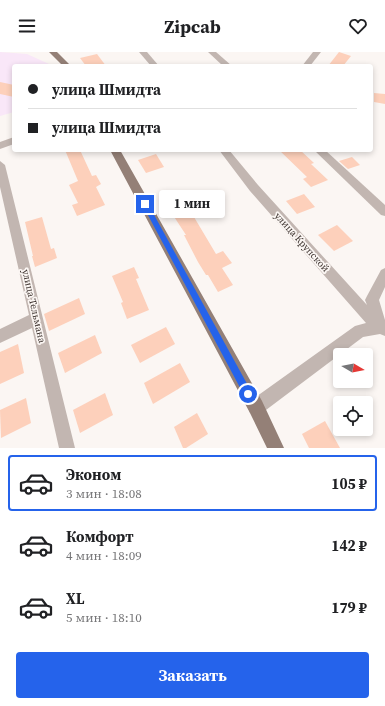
<!DOCTYPE html>
<html lang="ru">
<meta charset="utf-8">
<style>
body{margin:0;font-family:"Source Serif 4",serif;background:#f6f6f6;color:#202124;height:100vh;display:flex;flex-direction:column;font-size:15px;white-space:nowrap}
*{box-sizing:border-box;margin:0}
p{font-size:13px;color:#757577}
.icon{flex:none;width:22px;height:22px;fill:none;stroke:currentColor;stroke-width:2;stroke-linecap:round;stroke-linejoin:round}
.map{position:relative;height:396px;overflow:hidden}
.drawer{display:flex;flex-direction:column;background:#fff;flex:1}
.drawer>*{flex:none}
.hud{position:absolute;left:12px;top:12px;width:361px;height:88px;border-radius:4px;box-shadow:0 2px 6px #0003;display:grid;align-content:center;height:88px;padding:0 16px;background:#fff}
.needle{width:26px;rotate:100deg}
.tools{position:absolute;left:333px;top:296px;display:grid;gap:8px}
.tools a{display:grid;place-items:center;width:40px;height:40px;border-radius:4px;background:#fff;box-shadow:0 2px 6px #0003;font-size:20px}
.end{position:absolute;width:18px;height:18px;margin:-9px;border:5px solid #2563eb;background:#fff;box-shadow:0 0 0 2px #fff}
.from{border-radius:50%}
.bubble{position:absolute;height:28px;border-radius:4px;background:#fff;box-shadow:0 2px 6px #0003;font-size:13px;font-weight:700;line-height:28px;text-align:center}
.hud b{display:flex;align-items:center;gap:14px;height:38px;font-size:15px}
.hud b+b{border-top:1px solid #e0e0e0}
.hud i{width:10px;height:10px;background:#202124}
ul{padding:7px 0 0;list-style:none}
li{display:flex;align-items:center;gap:12px;height:56px;margin:0 8px 6px;padding:0 8px;border:2px solid transparent;border-radius:4px}
li div{flex:1}
li b{display:block;font-size:15px}
li em{font-style:normal;font-weight:700}
li.on{border-color:#2563eb}
li>.icon{width:36px;height:36px;stroke-width:1.5}
.action{display:flex;gap:8px;margin-top:auto;padding:8px 16px}
.action a{flex:1;height:46px;border-radius:4px;background:#2563eb;color:#fff;font-size:16px;font-weight:700;line-height:46px;text-align:center}
header{display:flex;justify-content:space-between;align-items:center;height:52px;padding:0 16px;background:#fff;font-size:18px;font-weight:700}
.map>svg:first-child{display:block}
.education{fill:#f9e7f8}
.building{fill:#fdd0bb}
.lines{fill:none;stroke-linecap:round;stroke-linejoin:round}
.minor{fill:#c2b6b1;fill-rule:evenodd}
.major{fill:#948077;fill-rule:evenodd}
.route{fill:#2563eb}
.labels{text-anchor:middle;dominant-baseline:central;stroke-width:3.5;stroke-linejoin:round;paint-order:stroke}
.street-label{font-size:10px;fill:#3e3430;stroke:#fbf6f3}
</style>
<header><svg class="icon" aria-label="menu" viewBox="0 0 24 24"><path d="M4 6h16M4 12h16M4 18h16"/></svg>Zipcab<svg class="icon" aria-label="heart" viewBox="0 0 24 24"><path d="M12 20l-8-8c-3-5 5-10 8-4 3-6 11-1 8 4z"/></svg></header>
<div class="map">
<svg width="385" height="396" viewBox="0 0 385 396">
<rect width="100%" height="100%" fill="#fbf6f3"/>
<path class="education" d="M0,0L27,2L49,12L50,14H14V60L0,64Z"/>
<g class="building">
<path d="M339,0L351,4L343,14H328Z"/>
<path d="M97,2L106,14H86L80,6Z"/>
<path d="M0,30L14,33V45L0,42Z"/>
<path d="M374,41L385,42V52L374,50Z"/>
<path d="M65,98H80L92,124L96,123L101,132L96,135L105,153L77,164L72,153L78,151L69,133L78,129Z"/>
<path d="M279,98H300L314,111L311,112L328,128L311,135L303,127L307,125Z"/>
<path d="M156,102L164,115L146,121L138,108Z"/>
<path d="M352,105L360,113L348,117L339,109Z"/>
<path d="M304,142L315,155L297,162L286,149Z"/>
<path d="M188,149L198,163L194,165L216,202L223,199L232,211L222,216L233,233L218,240L208,223H206L198,210L184,183H186L169,157Z"/>
<path d="M42,165L51,197L54,196L57,206L35,215L32,204H33L25,170Z"/>
<path d="M337,173L353,189L334,199L318,183Z"/>
<path d="M134,215L139,226L136,227L149,258L127,267L121,251L123,250L112,224Z"/>
<path d="M79,246L85,262L49,279L44,262Z"/>
<path d="M166,275L175,292L140,311L131,293Z"/>
<path d="M95,283L102,301L65,321L58,301Z"/>
<path d="M18,292L24,321L0,332V300Z"/>
<path d="M180,311L190,330L153,352L144,331Z"/>
<path d="M105,341L113,363L80,381L73,358Z"/>
<path d="M26,346L31,371L1,386L0,358Z"/>
<path d="M197,361L208,382L186,396H183L174,375Z"/>
<path d="M325,369L340,396H309L302,382Z"/>
</g>
<g class="lines">
<g class="minor">
<path d="M139,0H147L159,14H151Z"/>
<path d="M208,0H216L232,14H223Z"/>
<path d="M313,0H321L310,14H302Z"/>
<path d="M14,85V92L0,97V90Z"/>
<path d="M219,98H229L258,133L367,253L365,248L367,244L381,218L385,216V235L379,248L385,268V284L380,282L363,285L262,361L256,363L250,361L248,355L250,349L355,274L366,271L250,139Z"/>
<path d="M314,98H325L385,153V164L381,163Z"/>
<path d="M0,109L5,113L75,396H59L32,276L0,291V277L29,263L0,135Z"/>
</g>
<g class="major">
<path d="M49,0H57L71,14H63Z"/>
<path d="M110,98H120L262,349L284,396H267L250,361Z"/>
</g>
</g>
<path class="route" d="M143,150H147L251,339L252,342L251,345L248,346L245,345L142,152Z"/>
<g class="labels">
<g class="street-label">
<text transform="translate(302 190) rotate(48)">улица Крупской</text>
<text transform="translate(34 254) rotate(77)">улица Тельмана</text>
</g>
</g>
</svg>
<div class="tools">
<a><svg class="needle" viewBox="-14 -14 28 28"><path d="M0-13l5 13h-10z" fill="#e53935"/><path d="M0 13l5-13h-10z" fill="#757577"/></svg></a>
<a><svg class="icon" aria-label="locate" viewBox="0 0 24 24"><circle cx="12" cy="12" r="6"/><path d="M12 2v4M12 18v4M2 12h4M18 12h4"/></svg></a>
</div>
<i class="end from" style="left:248px;top:342px"></i>
<i class="end" style="left:145px;top:152px"></i>
<div class="bubble" style="left:159px;top:138px;width:66px">1 мин</div>
<div class="hud">
<b><i class="from"></i>улица Шмидта</b>
<b><i></i>улица Шмидта</b>
</div>
</div>
<section class="drawer">
<ul>
<li class="on"><svg class="icon" aria-label="car" viewBox="0 0 24 24"><path d="M5 17H2v-5l4-1 3-4h7l3 4 3 1v5h-3M9 17h6M6 11h13"/><circle cx="7" cy="17" r="2"/><circle cx="17" cy="17" r="2"/></svg><div><b>Эконом</b><p>3 мин · 18:08</p></div><em>105 ₽</em></li>
<li><svg class="icon" aria-label="car" viewBox="0 0 24 24"><path d="M5 17H2v-5l4-1 3-4h7l3 4 3 1v5h-3M9 17h6M6 11h13"/><circle cx="7" cy="17" r="2"/><circle cx="17" cy="17" r="2"/></svg><div><b>Комфорт</b><p>4 мин · 18:09</p></div><em>142 ₽</em></li>
<li><svg class="icon" aria-label="car" viewBox="0 0 24 24"><path d="M5 17H2v-5l4-1 3-4h7l3 4 3 1v5h-3M9 17h6M6 11h13"/><circle cx="7" cy="17" r="2"/><circle cx="17" cy="17" r="2"/></svg><div><b>XL</b><p>5 мин · 18:10</p></div><em>179 ₽</em></li>
</ul>
<div class="action"><a>Заказать</a></div>
</section>
